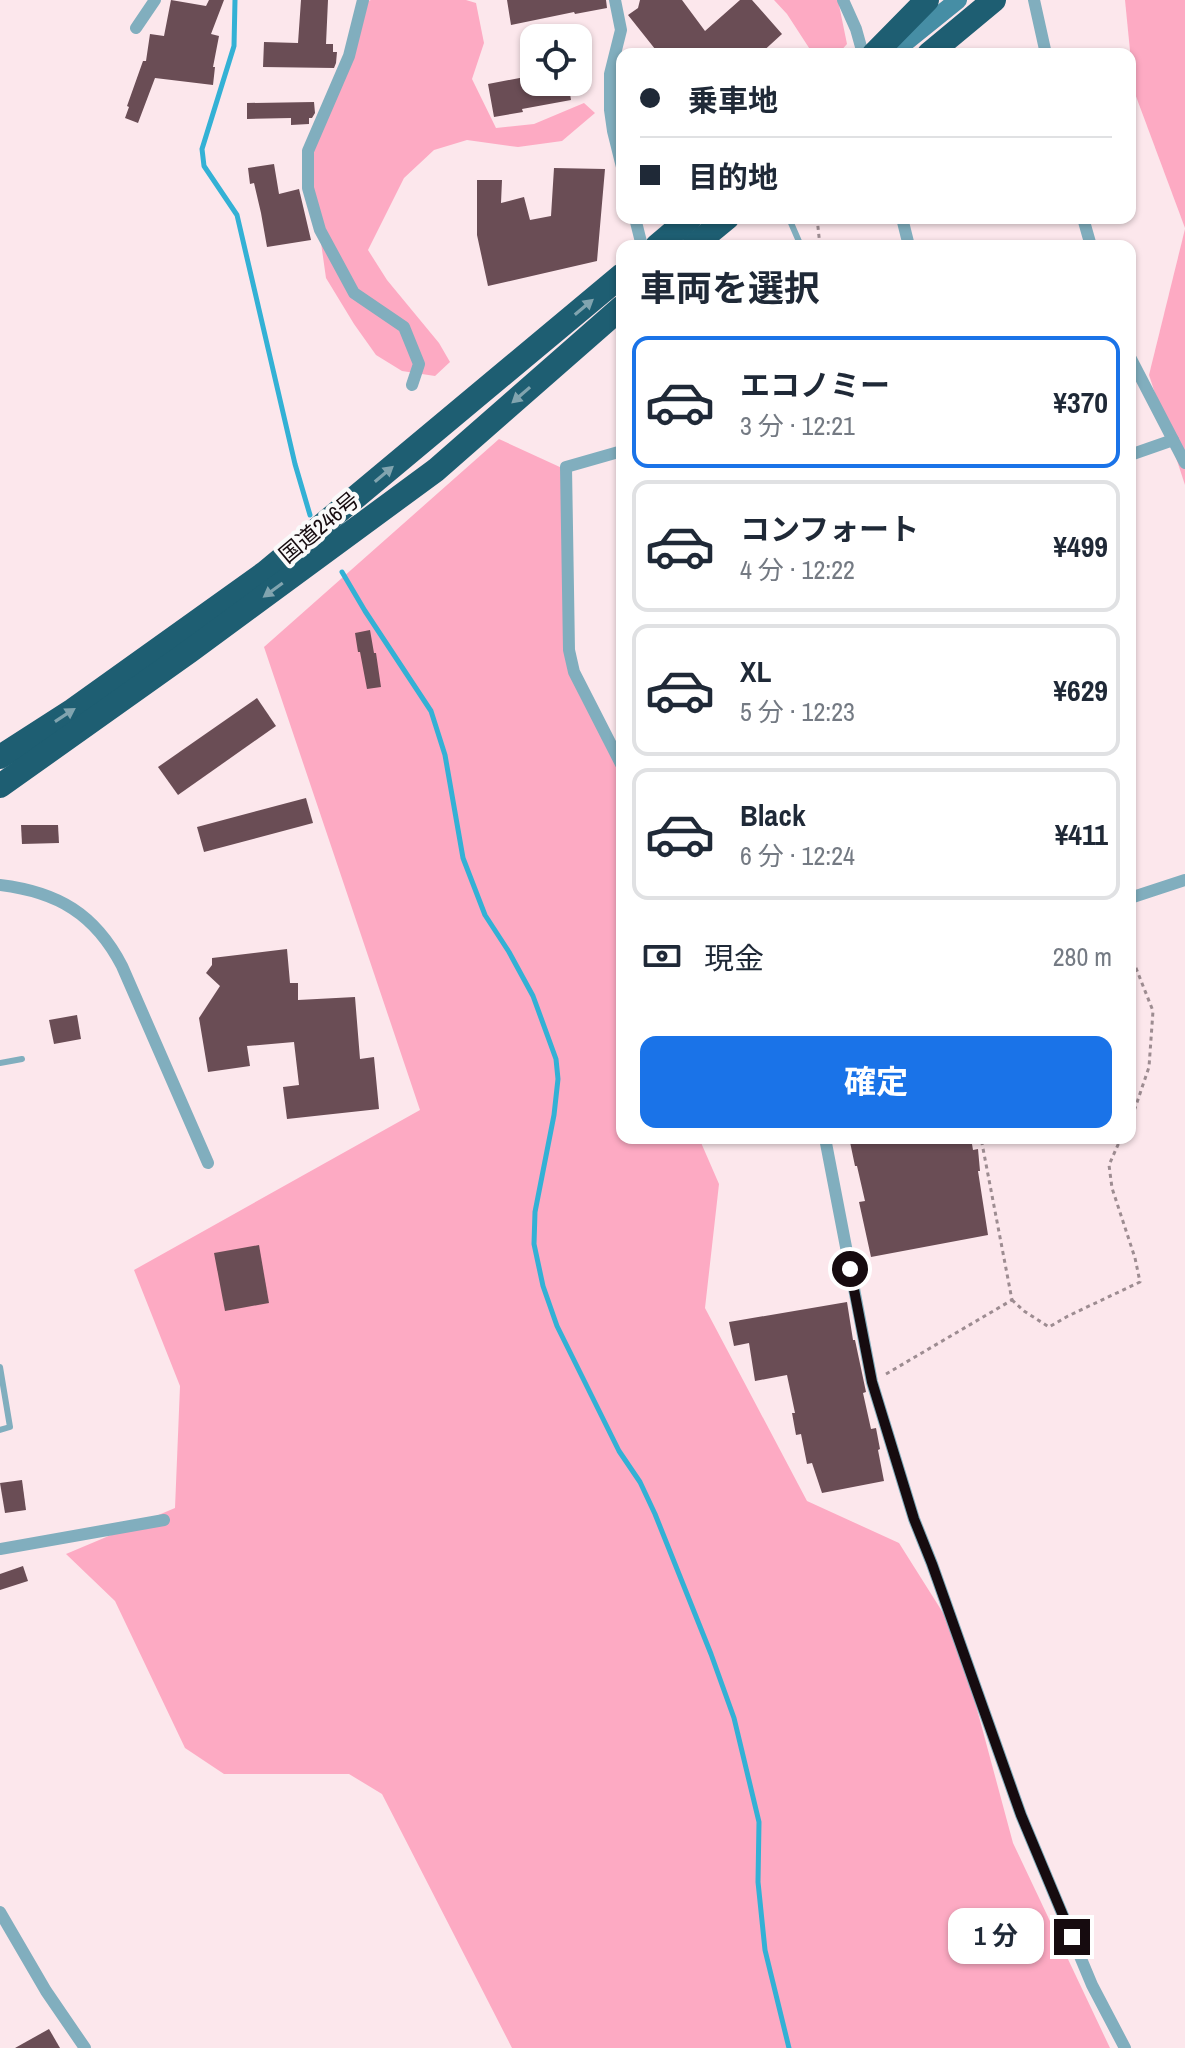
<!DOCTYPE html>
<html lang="ja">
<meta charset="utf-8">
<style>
body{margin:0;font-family:"Archivo Narrow","Noto Sans JP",sans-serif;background:#f6f6f7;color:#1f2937;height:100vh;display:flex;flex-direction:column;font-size:30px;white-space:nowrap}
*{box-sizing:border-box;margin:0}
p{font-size:26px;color:#747a83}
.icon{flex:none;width:44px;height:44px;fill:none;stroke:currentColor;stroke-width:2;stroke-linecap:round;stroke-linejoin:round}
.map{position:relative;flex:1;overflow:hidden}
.details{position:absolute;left:616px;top:240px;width:520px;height:904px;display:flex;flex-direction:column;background:#fff;border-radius:16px;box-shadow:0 2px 6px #0004}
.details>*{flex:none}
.hud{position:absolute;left:616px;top:48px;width:520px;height:176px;border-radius:16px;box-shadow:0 2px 6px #0004;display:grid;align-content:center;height:176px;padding:0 24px;background:#fff}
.tools{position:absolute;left:520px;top:24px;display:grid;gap:16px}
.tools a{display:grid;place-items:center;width:72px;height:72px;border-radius:16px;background:#fff;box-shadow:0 2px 6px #0004;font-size:40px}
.end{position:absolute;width:36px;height:36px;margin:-18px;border:10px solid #160b0f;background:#fff;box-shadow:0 0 0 4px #fff}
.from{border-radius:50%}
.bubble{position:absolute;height:56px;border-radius:16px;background:#fff;box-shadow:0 2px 6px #0004;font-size:26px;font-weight:700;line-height:56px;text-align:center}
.hud b{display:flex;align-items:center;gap:28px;height:76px;font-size:30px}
.hud b+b{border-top:2px solid #e0e1e3}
.hud i{width:20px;height:20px;background:#1f2937}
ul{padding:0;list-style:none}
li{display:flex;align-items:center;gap:24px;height:132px;margin:0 16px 12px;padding:0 8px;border:4px solid #e0e1e3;border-radius:16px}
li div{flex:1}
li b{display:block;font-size:30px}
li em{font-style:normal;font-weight:700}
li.current{border-color:#1a73e8}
li>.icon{width:72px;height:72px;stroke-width:1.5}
h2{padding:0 24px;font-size:36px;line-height:96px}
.pay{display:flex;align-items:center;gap:20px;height:88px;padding:0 24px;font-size:30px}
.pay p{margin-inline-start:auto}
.action{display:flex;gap:16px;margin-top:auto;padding:16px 24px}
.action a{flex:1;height:92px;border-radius:16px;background:#1a73e8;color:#fff;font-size:32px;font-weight:700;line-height:92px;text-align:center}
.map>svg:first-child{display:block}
.green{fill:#fdaac3}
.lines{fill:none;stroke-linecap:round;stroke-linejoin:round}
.stream{stroke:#33b1d5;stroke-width:5}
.building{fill:#6a4d55}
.path{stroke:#9d8c91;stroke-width:3;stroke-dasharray:4 4;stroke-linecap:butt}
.lane{stroke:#81aebe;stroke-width:6}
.street{stroke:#81aebe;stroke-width:12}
.secondary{stroke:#468ea5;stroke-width:18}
.highway{stroke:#1e5e72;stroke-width:24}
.oneway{fill:#81a4af}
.route{stroke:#160b0f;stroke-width:10}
.labels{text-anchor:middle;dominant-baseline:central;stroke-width:8;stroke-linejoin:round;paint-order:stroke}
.street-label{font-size:22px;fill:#160b0f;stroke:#fafafa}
</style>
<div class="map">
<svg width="1185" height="2048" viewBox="0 0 1185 2048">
<rect width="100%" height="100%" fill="#fce7ec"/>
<g class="green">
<path d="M371,0H466L476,3L484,43L472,79L496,128L534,124L584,103L595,113L562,141L518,147L467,140L434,150L404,178L368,250L387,280L439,343L450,362L435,376L402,371L376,355L354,324L326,278L308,151L368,1Z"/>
<path d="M774,0H838L847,44L838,54H813L787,14Z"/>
<path d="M1125,0H1185V228L1134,91Z"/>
<path d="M1185,229V485L1149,375Z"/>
<path d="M499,439L562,468L571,656L622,780V1138H699L719,1184L705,1308L807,1501L899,1543L957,1635L1013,1843L1110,2048H512L382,1794L349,1774H224L185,1748L115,1601L66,1554L175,1508L180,1386L134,1270L420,1110L264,647Z"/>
</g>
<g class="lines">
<g class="stream">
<path d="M235,0L234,46L202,149L204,166L237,215L295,464L310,515"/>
<path d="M342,572L365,611L431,711L445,755L463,858L485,915L509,952L533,996L556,1059L558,1079L554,1115L535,1212L534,1244L543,1286L557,1326L619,1451L640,1482L655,1514L711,1654L734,1718L759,1822L758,1882L765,1950L789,2048"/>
</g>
</g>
<g class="building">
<path d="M171,0L206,6L209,0H224L211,34L219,36L213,67H215L213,85L155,78L138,123L125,118L129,107L127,106L143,61H146L150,34L164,36Z"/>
<path d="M301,0H328L326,44H333V52H337L336,63L334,68L263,67L264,42L298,43Z"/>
<path d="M507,0H606L607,8L575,14L574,12L511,25Z"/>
<path d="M640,0H682L705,31L740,0H752L782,34L760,54H659L628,15L638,8Z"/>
<path d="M530,76L531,82H568L571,100L522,109L523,112L494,117L488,84Z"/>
<path d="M314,102L315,113L312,118H309V124L291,125V118L247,119V103Z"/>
<path d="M274,164L279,194L299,189L311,240L267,247L261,213L254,183L250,184L248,168Z"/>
<path d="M554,168L605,169L597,261L488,286L477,235V180H502L501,203L524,197L530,220L551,216Z"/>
<path d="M370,630L374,653H376L381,687L367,689L360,652H358L355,633Z"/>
<path d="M257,698L276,726L178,795L158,767Z"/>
<path d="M306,798L313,823L204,852L197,827Z"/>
<path d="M21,825H58L59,843L22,844Z"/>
<path d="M287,949L290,983H298V1000L355,997L360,1059L374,1057L379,1109L287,1119L283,1087L299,1085L294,1042L247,1046L250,1066L208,1072L199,1018L220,986L206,973L212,965V958Z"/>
<path d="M77,1015L81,1039L54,1044L49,1020Z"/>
<path d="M876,1138H971L973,1150L978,1149L980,1171H978L988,1235L871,1257L859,1202L865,1201L857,1166H855L850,1142Z"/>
<path d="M259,1245L269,1303L225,1311L214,1253Z"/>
<path d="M847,1302L853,1340H855L866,1392L863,1393L871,1429L876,1428L880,1449L878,1450L884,1481L822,1493L812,1463L807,1464L801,1434L796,1435L792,1413H795L787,1375L755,1381L749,1343L734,1346L729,1322Z"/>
<path d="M22,1480L26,1510L5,1513L0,1483Z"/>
<path d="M23,1566L28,1581L0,1590V1574Z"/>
<path d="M49,2029L60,2048H15Z"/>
</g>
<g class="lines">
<g class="path">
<path d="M817,218L820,246"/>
<path d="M1130,953L1153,1011L1149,1067L1130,1123"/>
<path d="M1012,1300L1024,1311L1049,1327L1068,1316L1140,1282L1135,1258L1112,1188L1109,1165L1121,1138"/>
<path d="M886,1374L1012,1300L981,1138"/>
</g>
<g class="lane">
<path d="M787,218L791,223L801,246"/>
<path d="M0,1063L22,1059"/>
<path d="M0,1367L10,1427L0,1430"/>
</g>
<g class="street">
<path d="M363,0L349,56L308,151V188L320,230L354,293L404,327L419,364L412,385"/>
<path d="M615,0L621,30L610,74V110L613,131L622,167"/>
<path d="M843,0L856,29L863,54"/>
<path d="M1034,0L1046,54"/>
<path d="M136,28L155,0"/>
<path d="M635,218L642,246"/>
<path d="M902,218L909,246"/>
<path d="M1083,218L1091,246"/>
<path d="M1130,357L1185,463"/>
<path d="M622,451L566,467L569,650L574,672L622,766"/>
<path d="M1130,455L1173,440"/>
<path d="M0,885C58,892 95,914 122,966L208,1163"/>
<path d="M1130,898L1185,880"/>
<path d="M825,1138L872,1382L914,1519L932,1564L1021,1815L1092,1985L1125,2048"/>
<path d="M0,1549L164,1520"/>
<path d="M0,1912L46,1991L85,2048"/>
</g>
<path class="secondary" d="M891,54L958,0"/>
<g class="highway">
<path d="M874,54L927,0"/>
<path d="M929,54L994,0"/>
<path d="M657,246L690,218"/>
<path d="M693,246L727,218"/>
<path d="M0,757L73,710L266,572L622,275"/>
<path d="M0,786L190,651L436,470L622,307"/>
</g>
</g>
<defs><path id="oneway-solid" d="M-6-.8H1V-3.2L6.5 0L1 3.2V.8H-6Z" transform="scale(2)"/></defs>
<g class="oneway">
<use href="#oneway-solid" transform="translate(584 307) rotate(-40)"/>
<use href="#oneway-solid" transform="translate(521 395) rotate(139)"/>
<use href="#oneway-solid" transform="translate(384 474) rotate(-40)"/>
<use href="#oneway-solid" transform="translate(273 590) rotate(144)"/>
<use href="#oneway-solid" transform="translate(65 715) rotate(-33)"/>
</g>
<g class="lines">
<path class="route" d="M850,1269L872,1382L914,1519L932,1564L1021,1815L1072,1937"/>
</g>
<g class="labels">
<g class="street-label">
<text transform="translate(319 527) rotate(-40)">国道246号</text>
</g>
</g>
</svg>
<div class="tools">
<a><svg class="icon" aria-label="locate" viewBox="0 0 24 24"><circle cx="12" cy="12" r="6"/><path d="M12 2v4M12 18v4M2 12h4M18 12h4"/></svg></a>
</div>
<i class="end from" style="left:850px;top:1269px"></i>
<i class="end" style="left:1072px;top:1937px"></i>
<div class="bubble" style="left:948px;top:1908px;width:96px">1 分</div>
<div class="hud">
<b><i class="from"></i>乗車地</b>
<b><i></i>目的地</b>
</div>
<section class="details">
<h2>車両を選択</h2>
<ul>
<li class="current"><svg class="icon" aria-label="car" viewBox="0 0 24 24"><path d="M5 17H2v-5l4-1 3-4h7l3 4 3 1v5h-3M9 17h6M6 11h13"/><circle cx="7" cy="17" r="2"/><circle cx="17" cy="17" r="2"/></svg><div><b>エコノミー</b><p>3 分 · 12:21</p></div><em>¥370</em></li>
<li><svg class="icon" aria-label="car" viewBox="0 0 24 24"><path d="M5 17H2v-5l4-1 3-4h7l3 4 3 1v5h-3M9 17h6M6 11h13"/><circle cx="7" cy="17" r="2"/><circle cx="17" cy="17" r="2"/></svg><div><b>コンフォート</b><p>4 分 · 12:22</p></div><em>¥499</em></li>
<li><svg class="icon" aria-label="car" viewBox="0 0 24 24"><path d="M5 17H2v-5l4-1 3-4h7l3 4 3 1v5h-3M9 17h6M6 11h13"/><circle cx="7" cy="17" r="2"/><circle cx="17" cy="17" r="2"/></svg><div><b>XL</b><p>5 分 · 12:23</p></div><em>¥629</em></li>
<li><svg class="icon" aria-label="car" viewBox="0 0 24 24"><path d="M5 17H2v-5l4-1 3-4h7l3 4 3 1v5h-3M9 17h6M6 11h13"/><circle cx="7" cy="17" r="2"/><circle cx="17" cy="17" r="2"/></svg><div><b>Black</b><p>6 分 · 12:24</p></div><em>¥411</em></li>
</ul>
<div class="pay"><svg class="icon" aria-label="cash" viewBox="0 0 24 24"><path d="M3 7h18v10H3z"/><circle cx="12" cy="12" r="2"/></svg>現金<p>280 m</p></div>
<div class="action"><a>確定</a></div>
</section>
</div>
